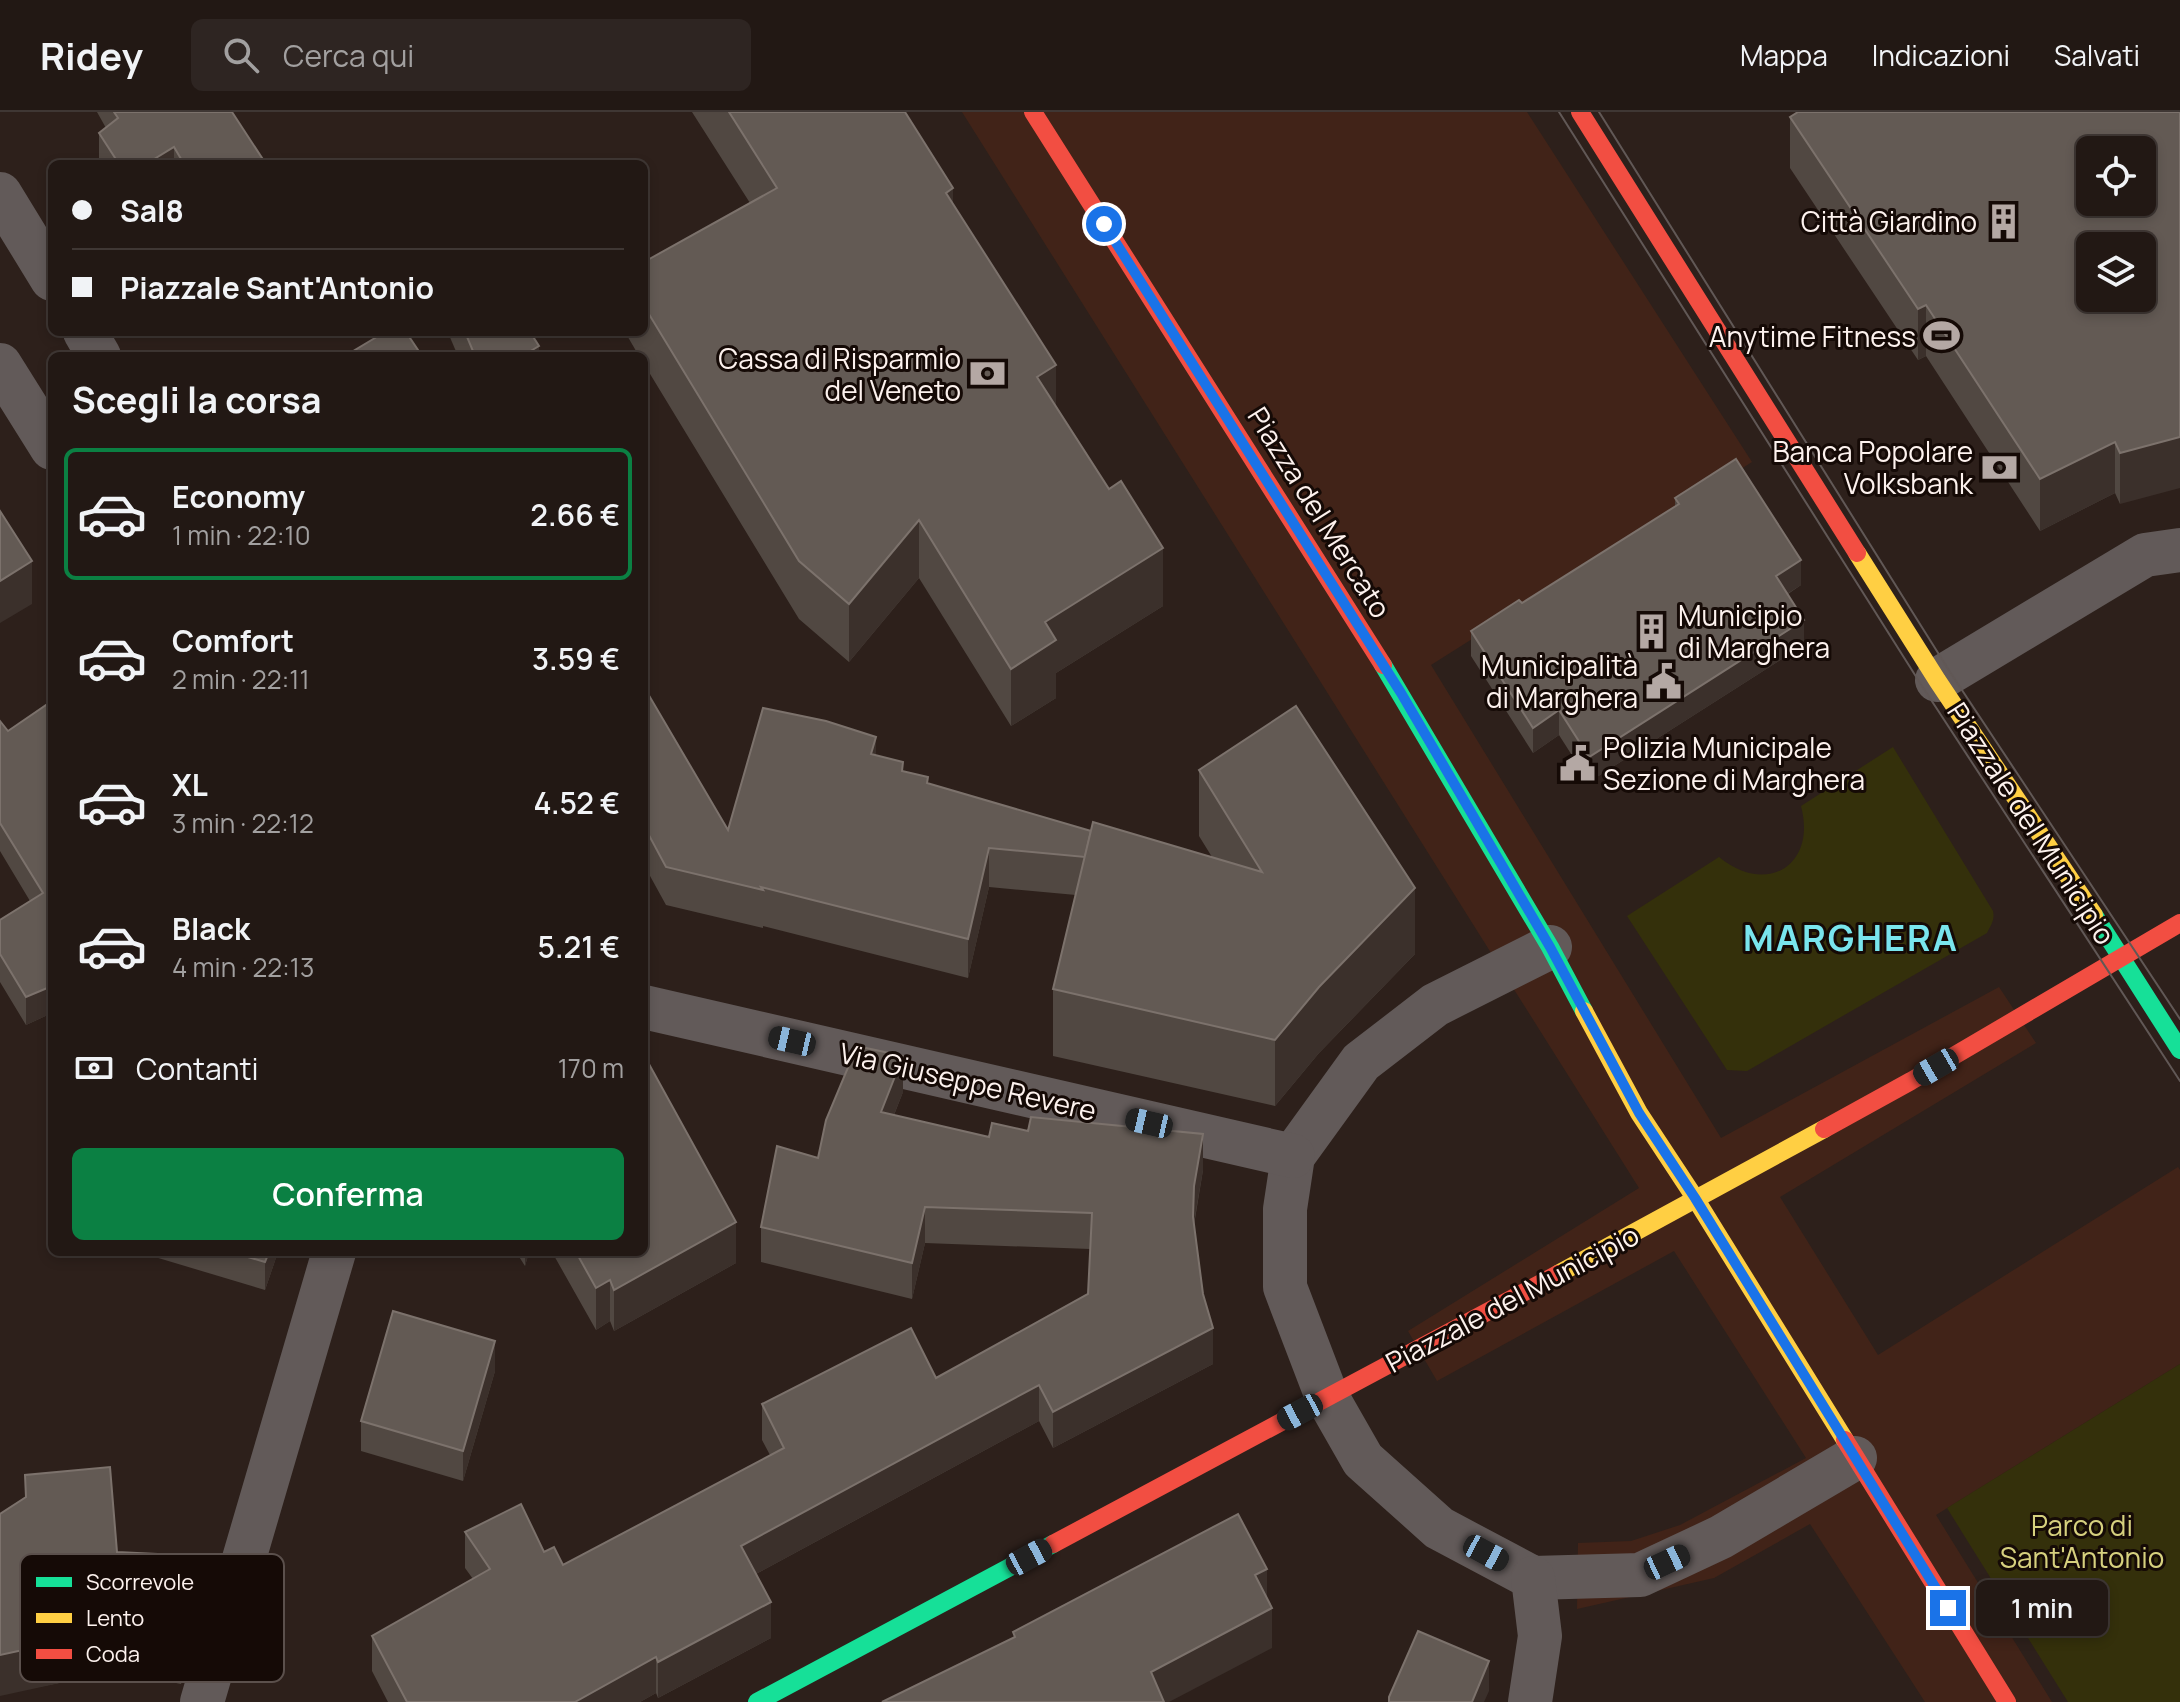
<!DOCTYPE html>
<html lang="it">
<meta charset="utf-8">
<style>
body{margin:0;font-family:Manrope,sans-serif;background:#2e2522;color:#f1f3f6;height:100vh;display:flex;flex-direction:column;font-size:30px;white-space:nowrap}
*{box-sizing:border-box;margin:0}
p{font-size:26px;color:#a2a0a0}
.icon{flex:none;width:44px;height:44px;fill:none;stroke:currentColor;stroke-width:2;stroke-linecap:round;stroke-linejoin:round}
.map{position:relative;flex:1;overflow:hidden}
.details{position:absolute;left:48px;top:240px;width:600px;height:904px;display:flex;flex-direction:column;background:#221814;border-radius:12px;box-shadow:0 4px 12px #0003,0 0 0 2px #3f3734}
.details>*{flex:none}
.hud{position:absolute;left:48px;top:48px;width:600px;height:176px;border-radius:12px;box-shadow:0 4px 12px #0003,0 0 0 2px #3f3734;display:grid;align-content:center;height:176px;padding:0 24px;background:#221814}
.fabs{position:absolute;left:2076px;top:24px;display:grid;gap:16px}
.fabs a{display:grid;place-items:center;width:80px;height:80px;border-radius:12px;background:#221814;box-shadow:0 4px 12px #0003,0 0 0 2px #3f3734;font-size:40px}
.end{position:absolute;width:36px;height:36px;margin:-18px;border:10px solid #1a73e8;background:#fff;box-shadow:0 0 0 4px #fff}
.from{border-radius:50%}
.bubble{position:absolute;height:56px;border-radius:12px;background:#221814;box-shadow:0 4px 12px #0003,0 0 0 2px #3f3734;font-size:26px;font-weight:600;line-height:56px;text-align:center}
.car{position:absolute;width:24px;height:48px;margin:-24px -12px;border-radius:10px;box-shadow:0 0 6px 2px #0007;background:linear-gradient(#222 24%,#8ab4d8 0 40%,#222 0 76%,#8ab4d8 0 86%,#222 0)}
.hud b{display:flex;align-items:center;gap:28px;height:76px;font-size:30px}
.hud b+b{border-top:2px solid #3f3734}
.hud i{width:20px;height:20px;background:#f1f3f6}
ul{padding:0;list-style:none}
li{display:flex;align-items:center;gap:24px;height:132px;margin:0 16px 12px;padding:0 8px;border:4px solid transparent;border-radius:12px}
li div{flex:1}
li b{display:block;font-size:30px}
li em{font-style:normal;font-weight:600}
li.current{border-color:#0b8043}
li>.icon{width:72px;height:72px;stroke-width:1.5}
h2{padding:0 24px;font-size:36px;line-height:96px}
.pay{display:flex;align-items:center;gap:20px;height:88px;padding:0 24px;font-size:30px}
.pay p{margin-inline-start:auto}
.cta{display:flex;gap:16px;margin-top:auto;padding:16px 24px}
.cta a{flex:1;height:92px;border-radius:12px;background:#0b8043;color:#fff;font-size:32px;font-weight:600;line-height:92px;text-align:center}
header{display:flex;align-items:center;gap:48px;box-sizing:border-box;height:112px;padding:0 40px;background:#221814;border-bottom:2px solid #3f3734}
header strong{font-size:38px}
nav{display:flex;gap:44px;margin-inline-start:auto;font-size:28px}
.search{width:560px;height:72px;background:#2e2522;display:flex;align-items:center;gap:20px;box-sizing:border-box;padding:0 28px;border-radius:12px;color:#a2a0a0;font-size:30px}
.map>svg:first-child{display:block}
.built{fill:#412318}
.green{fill:#34300b}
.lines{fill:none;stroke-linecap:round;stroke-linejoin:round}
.street{stroke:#625a59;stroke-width:44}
.fast{stroke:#16e098;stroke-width:18}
.slow{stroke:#ffcf43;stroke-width:18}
.jam{stroke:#f24e42;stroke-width:18}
.tram{stroke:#615856;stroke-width:2}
.wall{fill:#514842}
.shaded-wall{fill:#3b302b}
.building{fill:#635a54;stroke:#7c726c;stroke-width:2;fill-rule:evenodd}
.route{stroke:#1a73e8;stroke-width:10}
.labels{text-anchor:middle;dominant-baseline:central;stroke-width:6;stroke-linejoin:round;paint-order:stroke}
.poi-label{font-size:28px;fill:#fdf2ee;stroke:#150a06;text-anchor:end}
.street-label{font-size:28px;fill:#fdf2ee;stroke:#150a06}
.park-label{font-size:28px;fill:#d6d07e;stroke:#150a06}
.district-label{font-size:36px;font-weight:bold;letter-spacing:2px;fill:#79e5ed;stroke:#150a06}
.key{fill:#150a06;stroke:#5b504c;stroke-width:2}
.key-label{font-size:22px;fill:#fdf2ee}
</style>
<header>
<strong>Ridey</strong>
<div class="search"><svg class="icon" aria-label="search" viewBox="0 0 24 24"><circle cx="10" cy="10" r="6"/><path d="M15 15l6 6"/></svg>Cerca qui</div>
<nav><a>Mappa</a><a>Indicazioni</a><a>Salvati</a></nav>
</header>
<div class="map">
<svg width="2180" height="1590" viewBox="0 0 2180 1590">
<rect width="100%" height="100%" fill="#2d201b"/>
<path class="built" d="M962,0H1527L1752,350L1431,553L1721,1026L1999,875L2036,931L1780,1085L1878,1243L2178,1055L2180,1058V1252L1936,1403L2052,1590H1925L1810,1412L1714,1466L1577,1497L1578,1431L1631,1429L1680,1413L1806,1346L1674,1139L1437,1269L1408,1219L1639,1076Z"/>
<g class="green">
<path d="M1893,635L1993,799C1995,808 1991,813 1987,821L1747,959L1727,958L1627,804L1719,745C1766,784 1817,754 1801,694Z"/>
<path d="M2180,1252V1590H2068L1947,1396Z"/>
</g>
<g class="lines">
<g class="street">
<path d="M0,82L52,167"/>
<path d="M85,220L99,244"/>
<path d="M0,253L52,336"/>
<path d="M1937,568L2145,443L2180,438"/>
<path d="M1550,835L1435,893L1361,950L1293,1044L1285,1097V1175L1327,1285L1363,1348L1439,1416L1533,1466L1640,1463L1721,1425L1855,1346"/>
<path d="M644,895L1293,1044"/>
<path d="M202,1590L334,1140"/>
<path d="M1530,1590L1540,1524L1533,1466"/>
</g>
<g class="fast">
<path d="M1383,553L1550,835L1584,899"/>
<path d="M2094,803L2180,938"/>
<path d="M757,1590L1053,1432"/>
</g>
<g class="slow">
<path d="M1857,441L1937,568L2094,803"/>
<path d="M1584,899L1639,1001L1695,1086L1845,1328"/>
<path d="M1558,1162L1824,1017"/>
</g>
<g class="jam">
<path d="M1033,0L1383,553"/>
<path d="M1580,0L1857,441"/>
<path d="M1824,1017L1911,969L2180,811"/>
<path d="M1845,1328L2007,1590"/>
<path d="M1053,1432L1558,1162"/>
</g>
<g class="tram">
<path d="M1559,0L1922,574L2180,969"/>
<path d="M1599,0L1950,560L2180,907"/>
</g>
</g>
<g class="wall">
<path d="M97,0H232L266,52H99V21L106,16Z"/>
<path d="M692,0H905L1056,294L1163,494L1056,561V586L1011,614L919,466L849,550L799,507L644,252V244H639L625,220H644V150L750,91Z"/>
<path d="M1796,0H2180L2120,392L2115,381L2040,419L1926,244L1918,248L1790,56V5L1797,1Z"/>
<path d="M449,220H530L539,244H458L449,223Z"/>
<path d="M1675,386L1801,473L1788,482L1804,533L1589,670L1559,623L1533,641L1471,544V519L1522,491L1675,394Z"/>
<path d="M644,575L728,718L876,643L903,659L928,671L1091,719L1212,745L1199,724V658L1415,842L1319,941L1275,994L1053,944V877L1076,783L989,775L968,866L763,814V816L666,793L644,753Z"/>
<path d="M52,589V901L26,913L0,870V808L30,789L0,739V609L8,619Z"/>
<path d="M903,980L894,1003L989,1025L1203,1058L1194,1113L1213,1252L1053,1336L1039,1309L756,1462L771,1526L658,1586L656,1581L640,1590H388L372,1559V1524L473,1467L465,1456V1420L544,1440L563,1453L770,1343L762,1328V1292L936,1266L1088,1182L1090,1137L925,1131L912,1187L761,1150V1115L818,1046Z"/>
<path d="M155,1140H278L265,1178L155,1145Z"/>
<path d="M516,1140H529L525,1154Z"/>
<path d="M552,1140H644L736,1151L614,1219L610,1209L596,1218Z"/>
<path d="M495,1259L463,1369L361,1339V1309Z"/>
<path d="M25,1363L117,1440L204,1494L181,1572L137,1563L69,1569L8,1581L25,1386Z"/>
</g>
<g class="shaded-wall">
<path d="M174,35V52H146Z"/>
<path d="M953,76V134L946,81Z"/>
<path d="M1926,193V244L1918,248V197Z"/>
<path d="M539,234V244H522Z"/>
<path d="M1056,253V311L1037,265Z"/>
<path d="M2180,325V376L2120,392V341Z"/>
<path d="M2115,330V381L2040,419V367Z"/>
<path d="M919,408V466L849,550V492Z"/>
<path d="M1163,436V494L1056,561V586L1011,614V557L1045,510Z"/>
<path d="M1801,448V473L1776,489V464Z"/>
<path d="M32,449V492L0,511V469Z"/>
<path d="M1804,508V533L1589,670V645Z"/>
<path d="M1559,598V623L1533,641V616Z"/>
<path d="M876,625V663L871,642Z"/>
<path d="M989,736V775L968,866V827Z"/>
<path d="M1415,776V842L1319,941L1275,994V928L1319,875Z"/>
<path d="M52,874V901L26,913V885Z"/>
<path d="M903,944V980L881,1035V1000Z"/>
<path d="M1203,1022V1058L1194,1110L1193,1105L1194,1074Z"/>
<path d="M925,1095V1131L912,1187V1151Z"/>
<path d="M736,1110V1151L614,1219V1178Z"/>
<path d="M269,1140H278L265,1178V1150Z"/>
<path d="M525,1140H529L525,1154Z"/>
<path d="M610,1168V1209L596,1218V1176Z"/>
<path d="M1213,1216V1252L1053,1336V1300Z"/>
<path d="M495,1229V1259L463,1369V1339Z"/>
<path d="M1039,1273V1309L741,1470V1434Z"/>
<path d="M204,1453V1494L181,1572V1531Z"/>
<path d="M1267,1457V1497L1255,1463Z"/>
<path d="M771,1490V1526L658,1586V1550Z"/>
<path d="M1272,1496V1536L1169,1590H1151V1560Z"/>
<path d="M69,1528V1569L0,1584V1543Z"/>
<path d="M656,1545V1581L640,1590H575Z"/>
<path d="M1489,1549V1579L1484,1590H1472Z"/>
</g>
<g class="building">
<path d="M114,0H232L266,52H184L174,35L146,52H119L99,21L118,6Z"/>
<path d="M729,0H905L953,76L946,81L1056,253L1037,265L1109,377L1121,369L1163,436L1045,510L1056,528L1011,557L919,408L849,492L799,449L644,194V150L777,76Z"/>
<path d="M1798,0H2180V325L2120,341L2115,330L2040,367L1926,193L1918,197L1790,5ZM2090,38H2142V90H2090ZM2090,134H2142V186H2090Z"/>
<path d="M385,220H406L422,244H345Z"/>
<path d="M465,220H530L539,234L522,244H475Z"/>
<path d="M1736,347L1801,448L1776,464L1804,508L1589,645L1559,598L1533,616L1471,519L1519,488L1522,491L1679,392L1675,386Z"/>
<path d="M0,399L32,449L0,469Z"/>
<path d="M644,575L728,718L763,596L826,609L876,625L871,642L903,650L902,659L928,665L927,671L1091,719L1085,745L989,736L968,827L761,775L763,778L666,755L644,714Z"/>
<path d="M52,589V874L26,885L0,842V808L43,781L0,711V609L8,619Z"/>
<path d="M1296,594L1415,776L1319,875L1275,928L1053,877L1093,710L1262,760L1199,658Z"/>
<path d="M857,934L903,944L881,1000L989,1025L992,1011L1028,1019L1031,1005L1203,1022L1194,1074L1193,1105L1203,1182L1213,1216L1053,1300L1039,1273L741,1434L771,1490L658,1550L656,1545L575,1590H407L372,1524L490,1457L465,1420L521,1392L544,1440L554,1435L563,1453L784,1336L762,1292L911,1216L936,1266L1088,1182L1092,1101L925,1095L912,1151L761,1115L777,1034L818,1046L826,1008Z"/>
<path d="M644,943L736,1110L614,1178L610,1168L596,1176L576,1140H644Z"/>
<path d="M231,1140H269L265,1150Z"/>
<path d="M393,1199L495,1229L463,1339L361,1309Z"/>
<path d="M110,1355L117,1440L178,1443L204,1453L181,1531L137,1522L69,1528L0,1543V1402L26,1385L25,1363Z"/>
<path d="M1238,1402L1267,1457L1255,1463L1272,1496L1151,1560L1164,1590H882L1015,1525L1013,1520Z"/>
<path d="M1418,1519L1489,1549L1472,1590H1389V1585Z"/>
</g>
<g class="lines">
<path class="route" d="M1104,112L1401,581L1550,835L1639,1001L1695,1086L1948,1496"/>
</g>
<defs>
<symbol id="building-bare" viewBox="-9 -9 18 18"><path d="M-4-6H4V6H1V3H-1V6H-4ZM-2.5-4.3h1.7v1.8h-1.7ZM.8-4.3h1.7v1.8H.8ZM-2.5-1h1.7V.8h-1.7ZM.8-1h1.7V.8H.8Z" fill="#b4a8a4" stroke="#150a06" stroke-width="2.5" paint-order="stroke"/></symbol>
<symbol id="stadium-bare" viewBox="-9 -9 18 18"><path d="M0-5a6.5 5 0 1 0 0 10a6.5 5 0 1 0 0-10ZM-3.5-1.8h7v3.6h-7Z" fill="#b4a8a4" stroke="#150a06" stroke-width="2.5" paint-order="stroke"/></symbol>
<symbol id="bank-bare" viewBox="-9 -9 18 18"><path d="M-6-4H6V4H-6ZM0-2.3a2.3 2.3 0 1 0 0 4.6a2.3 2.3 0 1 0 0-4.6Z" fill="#b4a8a4" stroke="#150a06" stroke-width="2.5" paint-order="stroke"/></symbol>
<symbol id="civic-bare" viewBox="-9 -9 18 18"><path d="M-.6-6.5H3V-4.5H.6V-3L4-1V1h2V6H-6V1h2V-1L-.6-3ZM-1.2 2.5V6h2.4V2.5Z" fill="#b4a8a4" stroke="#150a06" stroke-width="2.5" paint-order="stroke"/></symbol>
</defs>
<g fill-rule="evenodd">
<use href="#building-bare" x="1978" y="84" width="51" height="51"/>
<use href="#stadium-bare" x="1916" y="198" width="51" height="51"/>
<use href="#bank-bare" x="962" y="236" width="51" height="51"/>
<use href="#bank-bare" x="1974" y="330" width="51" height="51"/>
<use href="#building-bare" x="1626" y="494" width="51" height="51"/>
<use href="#civic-bare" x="1638" y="544" width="51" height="51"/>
<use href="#civic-bare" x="1552" y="626" width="51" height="51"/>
</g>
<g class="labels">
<g class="poi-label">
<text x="1977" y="109">Città Giardino</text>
<text x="1916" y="224">Anytime Fitness</text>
<text x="961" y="246">Cassa di Risparmio<tspan x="961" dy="32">del Veneto</tspan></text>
<text x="1973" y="339">Banca Popolare<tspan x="1973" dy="32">Volksbank</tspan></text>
<text x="1678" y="503" text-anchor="start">Municipio<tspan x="1678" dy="32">di Marghera</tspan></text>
<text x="1638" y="553">Municipalità<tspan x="1638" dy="32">di Marghera</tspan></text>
<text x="1603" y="635" text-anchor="start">Polizia Municipale<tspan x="1603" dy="32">Sezione di Marghera</tspan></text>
</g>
<g class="street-label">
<text transform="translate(1320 400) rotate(58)">Piazza del Mercato</text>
<text transform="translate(2032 711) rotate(57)">Piazzale del Municipio</text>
<text transform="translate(968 969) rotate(13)">Via Giuseppe Revere</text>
<text transform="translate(1512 1186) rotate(-28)">Piazzale del Municipio</text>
</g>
<g class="park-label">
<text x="2082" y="1413">Parco di<tspan x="2082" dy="32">Sant'Antonio</tspan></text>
</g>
<g class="district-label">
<text x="1851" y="825">MARGHERA</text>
</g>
</g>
<rect x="20" y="1442" width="264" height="128" rx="12" class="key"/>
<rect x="36" y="1465" width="36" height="10" fill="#16e098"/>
<rect x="36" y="1501" width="36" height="10" fill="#ffcf43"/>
<rect x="36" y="1537" width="36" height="10" fill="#f24e42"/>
<g class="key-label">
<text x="86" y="1478">Scorrevole</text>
<text x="86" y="1514">Lento</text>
<text x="86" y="1550">Coda</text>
</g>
</svg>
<div class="fabs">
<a><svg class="icon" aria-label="locate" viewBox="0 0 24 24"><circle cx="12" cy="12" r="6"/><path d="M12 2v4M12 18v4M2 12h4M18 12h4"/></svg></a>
<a><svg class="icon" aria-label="layers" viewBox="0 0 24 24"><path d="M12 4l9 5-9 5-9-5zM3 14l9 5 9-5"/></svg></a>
</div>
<i class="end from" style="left:1104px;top:112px"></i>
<i class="end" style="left:1948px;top:1496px"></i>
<div class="bubble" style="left:1976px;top:1468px;width:132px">1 min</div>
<i class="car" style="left:792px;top:929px;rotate:283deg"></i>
<i class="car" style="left:1936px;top:955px;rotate:240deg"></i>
<i class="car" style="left:1149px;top:1011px;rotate:283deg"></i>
<i class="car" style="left:1300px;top:1300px;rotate:242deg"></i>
<i class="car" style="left:1486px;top:1441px;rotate:118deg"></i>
<i class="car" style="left:1029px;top:1445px;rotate:62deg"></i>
<i class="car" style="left:1667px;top:1450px;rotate:65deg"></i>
<div class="hud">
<b><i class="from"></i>Sal8</b>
<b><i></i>Piazzale Sant'Antonio</b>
</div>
<section class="details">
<h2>Scegli la corsa</h2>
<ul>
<li class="current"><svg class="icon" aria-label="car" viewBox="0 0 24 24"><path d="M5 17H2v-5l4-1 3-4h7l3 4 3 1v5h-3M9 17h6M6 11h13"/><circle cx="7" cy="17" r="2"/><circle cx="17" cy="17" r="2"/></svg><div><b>Economy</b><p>1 min · 22:10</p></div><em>2.66 €</em></li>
<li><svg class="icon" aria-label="car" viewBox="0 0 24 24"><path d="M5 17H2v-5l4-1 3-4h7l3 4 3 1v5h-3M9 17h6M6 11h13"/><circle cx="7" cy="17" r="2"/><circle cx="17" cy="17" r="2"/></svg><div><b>Comfort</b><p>2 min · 22:11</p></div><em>3.59 €</em></li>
<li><svg class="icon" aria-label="car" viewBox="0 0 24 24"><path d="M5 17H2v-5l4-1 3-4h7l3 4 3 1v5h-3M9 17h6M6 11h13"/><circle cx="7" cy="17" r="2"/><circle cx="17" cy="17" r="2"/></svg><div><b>XL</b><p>3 min · 22:12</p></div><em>4.52 €</em></li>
<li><svg class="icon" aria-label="car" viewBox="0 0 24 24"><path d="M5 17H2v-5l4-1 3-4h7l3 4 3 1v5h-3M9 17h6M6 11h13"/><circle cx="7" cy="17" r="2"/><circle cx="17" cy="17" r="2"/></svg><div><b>Black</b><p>4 min · 22:13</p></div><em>5.21 €</em></li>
</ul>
<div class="pay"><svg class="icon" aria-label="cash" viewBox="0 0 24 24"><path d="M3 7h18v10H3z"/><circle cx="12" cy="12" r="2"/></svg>Contanti<p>170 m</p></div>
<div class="cta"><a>Conferma</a></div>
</section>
</div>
